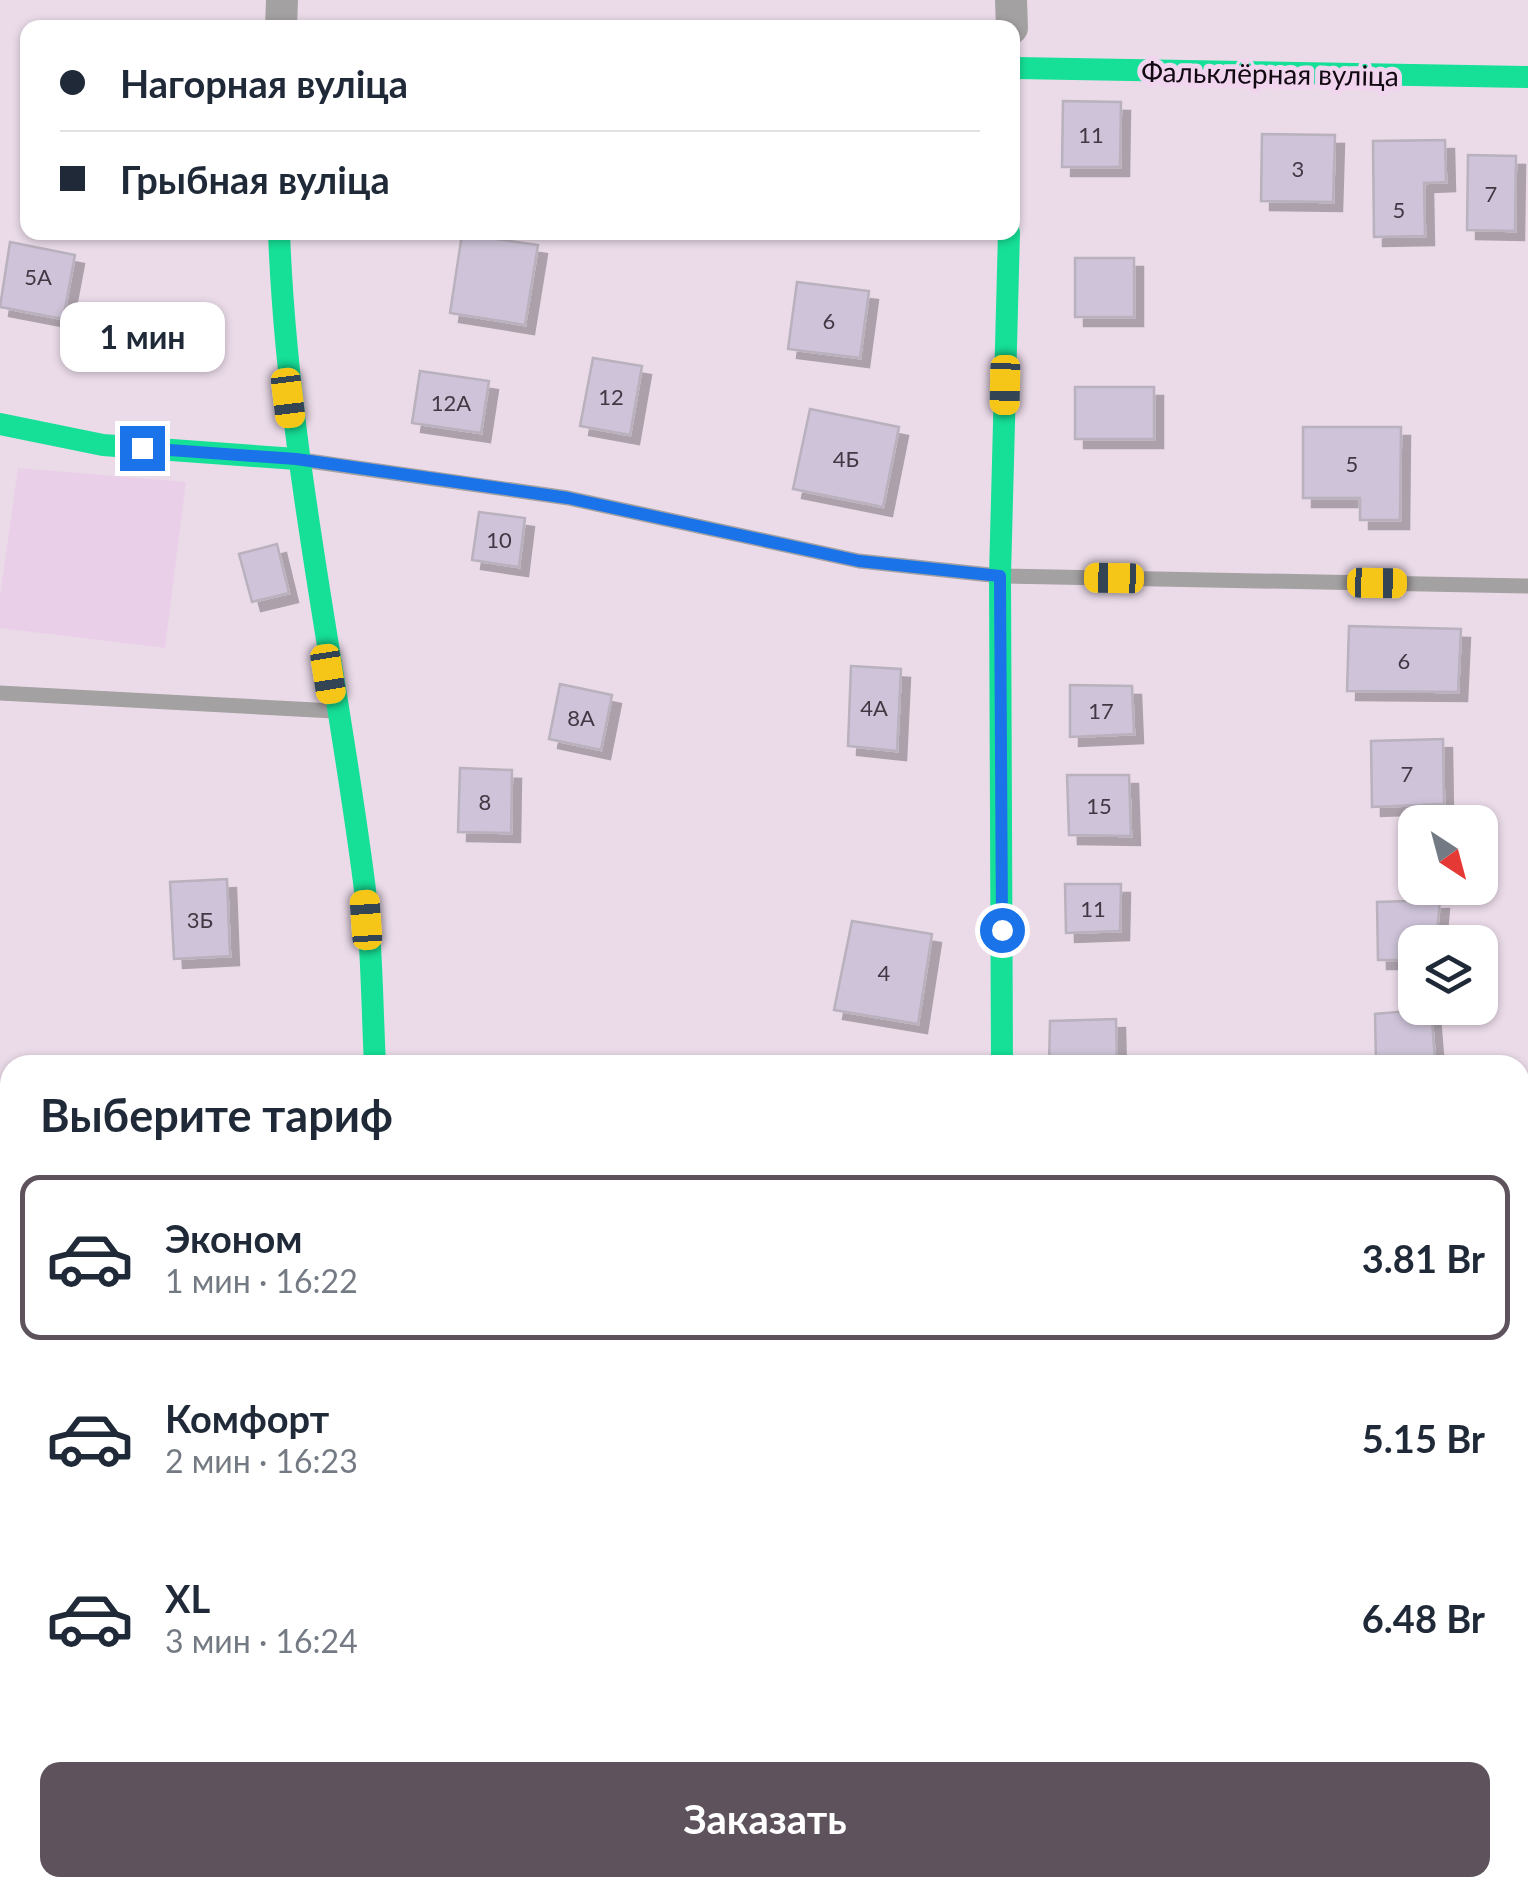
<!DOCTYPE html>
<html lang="ru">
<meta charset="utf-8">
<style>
body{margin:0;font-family:Lato,sans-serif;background:#f2f2f3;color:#1f2937;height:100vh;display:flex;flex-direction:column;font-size:38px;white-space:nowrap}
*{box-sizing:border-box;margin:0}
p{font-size:32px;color:#747a83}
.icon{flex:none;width:55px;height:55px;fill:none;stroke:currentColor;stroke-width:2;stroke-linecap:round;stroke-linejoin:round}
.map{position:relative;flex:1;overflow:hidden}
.sheet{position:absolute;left:0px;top:1055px;width:1530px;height:842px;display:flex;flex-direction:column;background:#fff;border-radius:30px 30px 0 0;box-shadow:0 2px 8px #0004}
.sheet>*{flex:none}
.guide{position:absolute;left:20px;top:20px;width:1000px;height:220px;border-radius:20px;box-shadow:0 2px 8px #0004;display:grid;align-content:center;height:220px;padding:0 40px;background:#fff}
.needle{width:65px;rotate:144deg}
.tools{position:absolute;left:1398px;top:805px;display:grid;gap:20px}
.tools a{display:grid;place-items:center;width:100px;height:100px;border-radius:20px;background:#fff;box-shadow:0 2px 8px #0004;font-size:50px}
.end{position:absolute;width:45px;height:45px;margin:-22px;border:12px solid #1a73e8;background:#fff;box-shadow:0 0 0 5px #fff}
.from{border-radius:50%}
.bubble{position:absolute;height:70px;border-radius:20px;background:#fff;box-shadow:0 2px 8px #0004;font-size:32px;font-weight:700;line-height:70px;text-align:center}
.car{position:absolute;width:30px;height:60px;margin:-30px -15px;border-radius:12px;box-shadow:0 0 8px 2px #0007;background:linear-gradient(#f5c518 24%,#345 0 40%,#f5c518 0 76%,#345 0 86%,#f5c518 0)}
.guide b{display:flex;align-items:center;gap:35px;height:95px;font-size:38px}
.guide b+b{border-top:2px solid #e0e1e3}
.guide i{width:25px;height:25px;background:#1f2937}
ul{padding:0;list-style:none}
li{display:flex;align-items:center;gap:30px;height:165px;margin:0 20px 15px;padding:0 20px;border:5px solid transparent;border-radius:20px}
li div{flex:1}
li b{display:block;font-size:38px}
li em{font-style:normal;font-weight:700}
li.current{border-color:#5e525d}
li>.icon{width:90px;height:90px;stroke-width:1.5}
h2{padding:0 40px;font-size:45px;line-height:120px}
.primary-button{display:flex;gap:20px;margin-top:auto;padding:20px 40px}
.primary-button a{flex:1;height:115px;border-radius:20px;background:#5e525d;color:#fff;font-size:40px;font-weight:700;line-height:115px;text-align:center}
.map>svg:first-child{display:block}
.built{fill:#e9cfe7}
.building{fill:#cec3d8;stroke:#b9b1bd;stroke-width:2.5;filter:url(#shadow)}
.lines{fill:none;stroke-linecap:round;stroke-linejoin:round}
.path{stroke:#a29ea0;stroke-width:6;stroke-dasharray:2.5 8;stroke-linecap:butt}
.lane{stroke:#a4a1a2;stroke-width:15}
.street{stroke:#a4a1a2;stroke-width:32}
.fast{stroke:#16e098;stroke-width:22}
.route{stroke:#1a73e8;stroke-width:12}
.labels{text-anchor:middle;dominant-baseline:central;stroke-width:10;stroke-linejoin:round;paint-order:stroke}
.number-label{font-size:22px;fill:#413844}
.street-label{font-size:28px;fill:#120912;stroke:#f1d5ef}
</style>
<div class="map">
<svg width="1528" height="1896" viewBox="0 0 1528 1896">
<defs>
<filter id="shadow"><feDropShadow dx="9" dy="9" stdDeviation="0" flood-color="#0004"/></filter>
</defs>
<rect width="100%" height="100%" fill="#ebdbe9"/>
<path class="built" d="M18,468L186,482L165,648L0,628V596Z"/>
<g class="building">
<path d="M1063,101L1121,102L1120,167H1062Z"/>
<path d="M1262,134L1335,135L1333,202L1261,201Z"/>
<path d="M1445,140L1446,182L1424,183L1425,236L1374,237L1373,141Z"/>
<path d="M1468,155L1516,156L1515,231L1467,230Z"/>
<path d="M462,234L538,245L525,325L450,313Z"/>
<path d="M10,242L75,255L63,319L0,307Z"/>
<rect x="1075" y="258" width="59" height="59"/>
<path d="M797,282L869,291L860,358L788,349Z"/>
<path d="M593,358L642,366L630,435L580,426Z"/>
<path d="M420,371L489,381L481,433L412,423Z"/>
<rect x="1075" y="387" width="79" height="52"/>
<path d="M810,409L899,427L883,507L793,489Z"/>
<path d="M1303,427H1401L1400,520H1360V498H1303Z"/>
<path d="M479,512L525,518L519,567L472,560Z"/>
<path d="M277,544L289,593L252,602L239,554Z"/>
<path d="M1349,626L1461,629L1458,692L1347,691Z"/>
<path d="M851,666L901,669L897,751L848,746Z"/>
<path d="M560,684L612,695L601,750L549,739Z"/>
<path d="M1070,685L1132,686L1134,734L1070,737Z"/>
<path d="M1443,739L1444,804L1372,807L1371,741Z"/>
<path d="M460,768L512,770L511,833L458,832Z"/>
<path d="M1067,775H1129L1131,836L1069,835Z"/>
<path d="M227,879L230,956L174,959L170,882Z"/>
<path d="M1065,884H1121L1120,931L1066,933Z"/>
<path d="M1440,900L1436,942H1415V960H1378L1377,902Z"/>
<path d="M852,921L932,934L918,1024L834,1010Z"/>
<path d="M1431,1009L1435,1059L1376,1063L1375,1014Z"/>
<path d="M1116,1019L1117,1065H1049L1050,1021Z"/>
</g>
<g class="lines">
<path class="path" d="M1525,1896L1528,1891"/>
<g class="lane">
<path d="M302,460L568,498L859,561L1000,576L1528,586"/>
<path d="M0,693L334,711"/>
</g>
<g class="street">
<path d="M1011,0L1012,28"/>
<path d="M281,28L282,0"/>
<path d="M1520,1558H1528"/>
<path d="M158,1896L162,1888"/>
<path d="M999,1896L1001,1888"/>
</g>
<g class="fast">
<path d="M1013,68L1528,77"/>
<path d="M279,232C287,452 336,665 364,882C372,943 372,1004 375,1065"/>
<path d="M0,424L103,445L296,459"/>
<path d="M1002,1065L1000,576L1009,232"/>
</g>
</g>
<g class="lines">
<path class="route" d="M142,448L296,459L568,498L859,561L1000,576L1002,930"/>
</g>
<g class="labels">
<g class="number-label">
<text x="1091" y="134">11</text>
<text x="1298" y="168">3</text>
<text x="1491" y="193">7</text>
<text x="1399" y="209">5</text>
<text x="38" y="276">5А</text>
<text x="829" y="320">6</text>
<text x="611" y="396">12</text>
<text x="451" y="402">12А</text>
<text x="846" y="458">4Б</text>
<text x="1352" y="463">5</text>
<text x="499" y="539">10</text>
<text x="1404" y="660">6</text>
<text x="874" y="707">4А</text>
<text x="1101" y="710">17</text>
<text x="581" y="717">8А</text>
<text x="1407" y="773">7</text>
<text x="485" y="801">8</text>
<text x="1099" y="805">15</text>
<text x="1093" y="908">11</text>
<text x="200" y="919">3Б</text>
<text x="884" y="972">4</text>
</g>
<g class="street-label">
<text transform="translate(1270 73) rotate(1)">Фальклёрная вуліца</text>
</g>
</g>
</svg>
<div class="tools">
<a><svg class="needle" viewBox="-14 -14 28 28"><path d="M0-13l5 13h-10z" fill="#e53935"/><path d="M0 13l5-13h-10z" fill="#747a83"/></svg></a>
<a><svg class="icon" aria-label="layers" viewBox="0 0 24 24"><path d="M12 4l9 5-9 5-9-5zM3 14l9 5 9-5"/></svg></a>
</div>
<i class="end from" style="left:1002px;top:930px"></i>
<i class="end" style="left:142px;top:448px"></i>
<div class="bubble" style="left:60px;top:302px;width:165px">1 мин</div>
<i class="car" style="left:1005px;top:385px;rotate:181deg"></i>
<i class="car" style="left:288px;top:398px;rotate:173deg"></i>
<i class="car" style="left:1114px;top:578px;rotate:271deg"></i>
<i class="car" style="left:1377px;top:583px;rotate:91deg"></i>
<i class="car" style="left:328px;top:674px;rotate:171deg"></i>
<i class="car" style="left:366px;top:920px;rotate:356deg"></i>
<div class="guide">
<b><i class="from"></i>Нагорная вуліца</b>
<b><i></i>Грыбная вуліца</b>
</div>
<section class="sheet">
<h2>Выберите тариф</h2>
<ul>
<li class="current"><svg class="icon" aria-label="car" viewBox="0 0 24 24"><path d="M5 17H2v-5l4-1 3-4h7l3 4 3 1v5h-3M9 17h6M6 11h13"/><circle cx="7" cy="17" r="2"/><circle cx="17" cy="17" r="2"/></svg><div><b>Эконом</b><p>1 мин · 16:22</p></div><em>3.81 Br</em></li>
<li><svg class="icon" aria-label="car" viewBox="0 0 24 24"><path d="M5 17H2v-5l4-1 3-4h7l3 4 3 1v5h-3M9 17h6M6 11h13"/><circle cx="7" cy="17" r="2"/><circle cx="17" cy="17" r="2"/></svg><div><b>Комфорт</b><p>2 мин · 16:23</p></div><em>5.15 Br</em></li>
<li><svg class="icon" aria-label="car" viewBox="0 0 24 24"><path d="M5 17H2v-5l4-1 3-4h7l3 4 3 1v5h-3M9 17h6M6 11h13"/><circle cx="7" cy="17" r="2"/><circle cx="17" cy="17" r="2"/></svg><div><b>XL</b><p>3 мин · 16:24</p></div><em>6.48 Br</em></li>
</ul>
<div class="primary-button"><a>Заказать</a></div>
</section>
</div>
